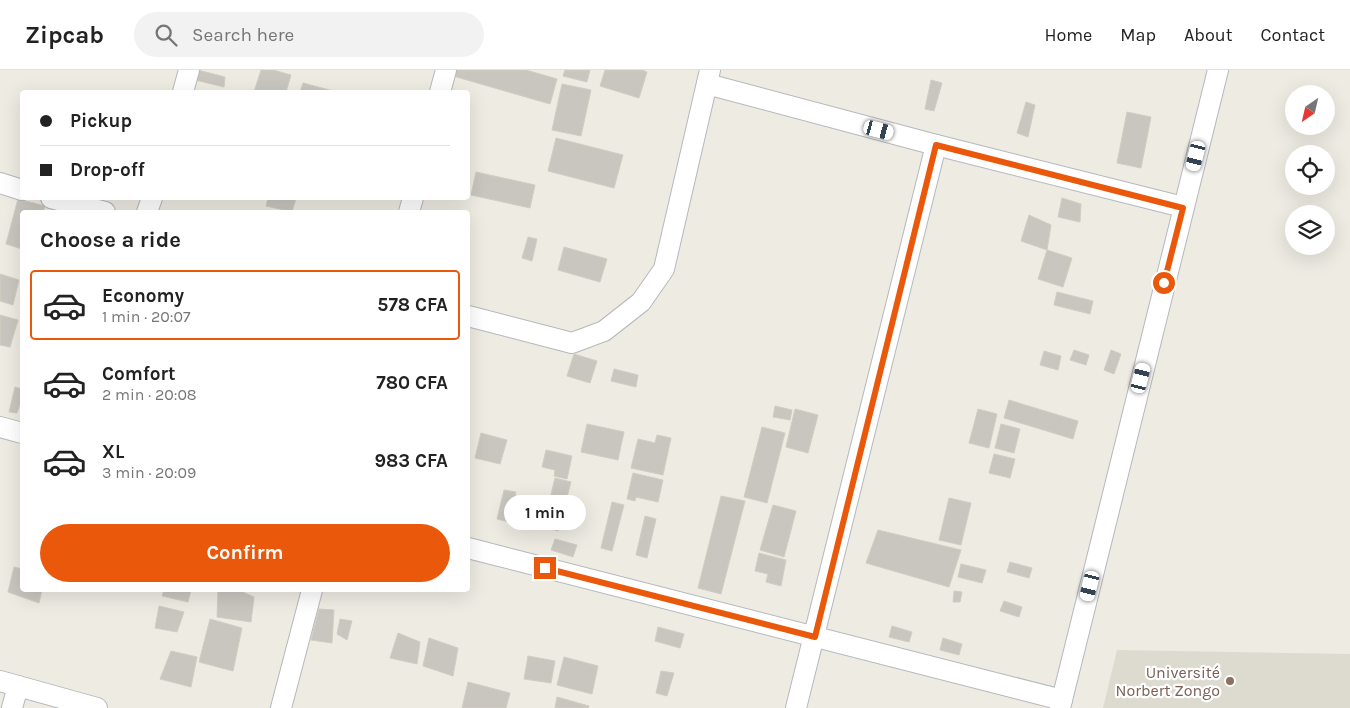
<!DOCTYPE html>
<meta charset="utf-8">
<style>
body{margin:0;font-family:Karla,sans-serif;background:#f2f2f2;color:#222;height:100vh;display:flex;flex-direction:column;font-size:19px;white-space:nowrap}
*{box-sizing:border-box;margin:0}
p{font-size:16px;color:#767676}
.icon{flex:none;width:28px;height:28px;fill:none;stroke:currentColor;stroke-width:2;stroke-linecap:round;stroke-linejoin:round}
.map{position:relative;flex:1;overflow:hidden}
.panel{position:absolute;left:20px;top:140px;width:450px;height:382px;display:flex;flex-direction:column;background:#fff;border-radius:5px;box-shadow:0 5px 20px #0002}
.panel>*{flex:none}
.hud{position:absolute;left:20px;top:20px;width:450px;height:110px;border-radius:5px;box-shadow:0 5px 20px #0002;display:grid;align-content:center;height:110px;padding:0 20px;background:#fff}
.needle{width:32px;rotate:214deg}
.buttons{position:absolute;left:1285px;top:15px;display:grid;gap:10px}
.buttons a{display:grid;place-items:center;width:50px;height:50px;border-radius:50%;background:#fff;box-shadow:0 5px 20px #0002;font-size:25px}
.end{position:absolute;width:22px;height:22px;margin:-11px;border:6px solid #ea580c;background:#fff;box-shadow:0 0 0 2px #fff}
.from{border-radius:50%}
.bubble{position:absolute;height:35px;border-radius:18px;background:#fff;box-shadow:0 5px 20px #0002;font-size:16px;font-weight:700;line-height:35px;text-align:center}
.car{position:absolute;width:15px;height:30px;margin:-15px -8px;border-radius:6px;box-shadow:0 0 4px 1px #0007;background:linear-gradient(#fff 24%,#345 0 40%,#fff 0 76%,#345 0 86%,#fff 0)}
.hud b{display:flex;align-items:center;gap:18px;height:48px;font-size:19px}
.hud b+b{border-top:1px solid #e0e0e0}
.hud i{width:12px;height:12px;background:#222}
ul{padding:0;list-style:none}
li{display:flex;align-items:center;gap:15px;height:70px;margin:0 10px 8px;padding:0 10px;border:2px solid transparent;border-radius:5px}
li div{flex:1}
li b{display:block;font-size:19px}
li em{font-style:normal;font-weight:700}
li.active{border-color:#ea580c}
li>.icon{width:45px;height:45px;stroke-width:1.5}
h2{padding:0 20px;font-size:22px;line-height:60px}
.button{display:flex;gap:10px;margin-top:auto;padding:10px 20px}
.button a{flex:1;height:58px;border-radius:30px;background:#ea580c;color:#fff;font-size:20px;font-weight:700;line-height:58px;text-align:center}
header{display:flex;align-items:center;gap:30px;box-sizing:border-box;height:70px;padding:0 25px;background:#fff;border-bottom:1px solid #e0e0e0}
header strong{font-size:24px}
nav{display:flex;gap:28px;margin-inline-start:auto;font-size:18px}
.search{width:350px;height:45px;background:#f2f2f2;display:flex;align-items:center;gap:12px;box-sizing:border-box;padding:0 18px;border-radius:28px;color:#767676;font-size:19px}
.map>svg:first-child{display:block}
.education{fill:#dddad0}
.building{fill:#c8c6bf;stroke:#d2cdc0}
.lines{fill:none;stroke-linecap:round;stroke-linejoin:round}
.minor-casing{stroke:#b5b8bc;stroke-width:22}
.minor{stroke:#fff;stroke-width:20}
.route{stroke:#ea580c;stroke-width:6}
.education-dot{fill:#8d6e63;stroke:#fff;stroke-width:2}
.labels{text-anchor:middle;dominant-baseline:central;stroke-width:4.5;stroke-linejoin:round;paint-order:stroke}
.education-label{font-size:16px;fill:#785e54;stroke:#fff;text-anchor:end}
</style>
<header>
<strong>Zipcab</strong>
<div class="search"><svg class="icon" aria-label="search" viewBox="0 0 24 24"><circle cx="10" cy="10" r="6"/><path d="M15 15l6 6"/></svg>Search here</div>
<nav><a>Home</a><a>Map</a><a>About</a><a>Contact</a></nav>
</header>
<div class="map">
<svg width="1350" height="638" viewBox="0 0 1350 638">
<rect width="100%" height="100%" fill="#edebe2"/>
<path class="education" d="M1117,580L1350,584V638H1103Z"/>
<g class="building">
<path d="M198,0L225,7L224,17L195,10Z"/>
<path d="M261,0H273L291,5L286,22H254Z"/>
<path d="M455,0H526L557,9L550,34L453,6Z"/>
<path d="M565,0H590L587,12L563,6Z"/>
<path d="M605,0H642L647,2L639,28L600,16Z"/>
<path d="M931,10L942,13L934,41L925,39Z"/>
<path d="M303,13L337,22H300Z"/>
<path d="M562,14L591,20L581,66L552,60Z"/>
<path d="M1026,32L1035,35L1028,67L1017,63Z"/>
<path d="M1127,42L1151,47L1141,98L1117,93Z"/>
<path d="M556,68L623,85L614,118L548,101Z"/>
<path d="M476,102L535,115L530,138L471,125Z"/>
<path d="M268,128H296L292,142L266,136Z"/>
<path d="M1062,128L1081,134L1080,152L1058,147Z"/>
<path d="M18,129L45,136L43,142H22V179L6,174Z"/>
<path d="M1029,145L1051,155L1047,180L1021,171Z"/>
<path d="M528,167L537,169L532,191L522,188Z"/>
<path d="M564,177L607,189L600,212L558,200Z"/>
<path d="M1047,180L1072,188L1063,217L1038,209Z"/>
<path d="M0,204L19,210L13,235L0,231Z"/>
<path d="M1057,222L1093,231L1090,244L1054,235Z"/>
<path d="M0,245L18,250L10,277L0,275Z"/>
<path d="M1074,280L1089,285L1086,295L1070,290Z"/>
<path d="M1111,280L1121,284L1114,304L1104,300Z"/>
<path d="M1044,281L1061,286L1058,300L1040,295Z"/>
<path d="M574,284L597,291L590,313L567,306Z"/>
<path d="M614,299L638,305L636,317L611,311Z"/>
<path d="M15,317L22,319V328L17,343L9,342Z"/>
<path d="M1009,330L1078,351L1073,369L1004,348Z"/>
<path d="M775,336L792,340L790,350L773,347Z"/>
<path d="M795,339L818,345L808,383L786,377Z"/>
<path d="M978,339L997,344L989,378L969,373Z"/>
<path d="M587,354L624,362L618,390L581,382Z"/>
<path d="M1001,354L1020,359L1014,383L995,378Z"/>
<path d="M762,357L785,363L767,433L744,427Z"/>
<path d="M481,363L507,370L500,394L475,388Z"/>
<path d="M657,365L671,368L663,405L631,398L638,369L655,373Z"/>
<path d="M546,380L572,386L567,409L554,406L555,400L542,397Z"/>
<path d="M994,384L1015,389L1010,408L989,403Z"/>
<path d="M633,403L663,410L658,432L636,427L635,431L627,429Z"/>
<path d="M555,408L571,412L558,461L543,457Z"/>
<path d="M504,420L516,422L509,452L497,449Z"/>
<path d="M721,426L745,431L721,524L698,518Z"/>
<path d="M949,428L971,433L961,475L939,470Z"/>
<path d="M612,432L624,435L612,481L601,478Z"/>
<path d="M773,435L796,441L784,487L760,480Z"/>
<path d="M645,446L656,449L647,488L636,485Z"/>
<path d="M878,460L961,480L949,517L866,493Z"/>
<path d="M555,469L577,475L573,487L551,480Z"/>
<path d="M759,483L786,490L781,516L766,512L768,504L755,501Z"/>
<path d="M1010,492L1032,498L1029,508L1007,502Z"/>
<path d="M961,494L986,500L982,513L958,507Z"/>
<path d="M14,497L22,499V520H42L39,533L8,522Z"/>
<path d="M164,520H191L188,532L162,526Z"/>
<path d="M218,520H238L254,527L251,552L217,547Z"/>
<path d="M954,521L962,522L960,532H953Z"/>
<path d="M1004,531L1022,537L1019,547L1000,541Z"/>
<path d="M159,536L184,542L177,562L155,558Z"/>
<path d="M319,539L334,540L332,573L311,570Z"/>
<path d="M210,549L242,558L233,601L199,592Z"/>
<path d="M340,549L352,551L347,570L337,564Z"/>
<path d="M892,556L912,562L909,572L889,567Z"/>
<path d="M658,557L684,564L680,578L655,571Z"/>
<path d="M398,563L420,572L417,594L390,588Z"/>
<path d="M429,568L458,578L453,606L423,596Z"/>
<path d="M943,568L962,574L959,585L940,580Z"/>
<path d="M171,581L197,587L191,617L160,609Z"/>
<path d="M528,586L555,591L551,613L524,609Z"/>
<path d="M564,587L598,596L592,624L557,615Z"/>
<path d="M661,601L674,603L667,626L656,623Z"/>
<path d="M468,612L510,623L506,638H462Z"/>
<path d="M557,627L589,636L588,638H555Z"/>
</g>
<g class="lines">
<defs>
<g id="minor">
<path d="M707,14L936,75L1183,137"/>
<path d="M183,22L189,0"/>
<path d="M440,22L446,0"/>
<path d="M0,113L22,120"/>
<path d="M51,128L105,142"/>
<path d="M147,142L152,128"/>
<path d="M409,142L413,128"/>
<path d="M468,246L572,273L604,261L641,232L664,199L710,0"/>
<path d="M0,357L22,363"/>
<path d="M468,478L1062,630"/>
<path d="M0,611L97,638"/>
<path d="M12,638L18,616"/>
<path d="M281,638L312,520"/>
<path d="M796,638L936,75"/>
<path d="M1060,638L1218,0"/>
</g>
</defs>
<use href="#minor" class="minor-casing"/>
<use href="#minor" class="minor"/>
</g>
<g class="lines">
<path class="route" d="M545,498L815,567L936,75L1183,138L1164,213"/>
</g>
<circle class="education-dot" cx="1230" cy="611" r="5"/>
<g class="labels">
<g class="education-label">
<text x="1220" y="602">Université<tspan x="1220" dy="18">Norbert Zongo</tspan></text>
</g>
</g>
</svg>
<div class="buttons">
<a><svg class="needle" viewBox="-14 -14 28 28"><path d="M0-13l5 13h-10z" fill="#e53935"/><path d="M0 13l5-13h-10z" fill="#767676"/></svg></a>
<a><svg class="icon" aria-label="locate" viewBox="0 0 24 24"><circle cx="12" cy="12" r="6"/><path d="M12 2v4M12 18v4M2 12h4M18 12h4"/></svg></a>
<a><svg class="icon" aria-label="layers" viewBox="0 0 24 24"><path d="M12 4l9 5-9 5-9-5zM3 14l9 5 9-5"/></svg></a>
</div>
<i class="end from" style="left:1164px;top:213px"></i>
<i class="end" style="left:545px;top:498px"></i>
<div class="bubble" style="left:504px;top:425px;width:82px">1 min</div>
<i class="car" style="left:879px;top:60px;rotate:105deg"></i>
<i class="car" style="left:1196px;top:86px;rotate:194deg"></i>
<i class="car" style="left:1141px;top:308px;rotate:14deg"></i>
<i class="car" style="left:1090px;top:516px;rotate:194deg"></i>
<div class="hud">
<b><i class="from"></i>Pickup</b>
<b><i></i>Drop-off</b>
</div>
<section class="panel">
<h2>Choose a ride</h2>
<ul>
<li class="active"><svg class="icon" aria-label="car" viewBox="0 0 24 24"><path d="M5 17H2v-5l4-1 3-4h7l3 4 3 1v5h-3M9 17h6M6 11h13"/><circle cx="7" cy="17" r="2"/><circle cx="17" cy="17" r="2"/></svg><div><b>Economy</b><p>1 min · 20:07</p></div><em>578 CFA</em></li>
<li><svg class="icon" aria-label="car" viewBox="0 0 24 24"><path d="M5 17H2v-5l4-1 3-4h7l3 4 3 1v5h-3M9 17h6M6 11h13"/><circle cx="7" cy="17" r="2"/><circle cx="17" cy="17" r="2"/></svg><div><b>Comfort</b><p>2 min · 20:08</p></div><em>780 CFA</em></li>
<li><svg class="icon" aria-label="car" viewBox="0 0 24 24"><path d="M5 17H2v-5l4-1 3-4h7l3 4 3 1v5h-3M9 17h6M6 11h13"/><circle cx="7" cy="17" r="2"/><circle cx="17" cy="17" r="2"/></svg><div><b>XL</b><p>3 min · 20:09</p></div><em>983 CFA</em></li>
</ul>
<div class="button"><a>Confirm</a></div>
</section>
</div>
